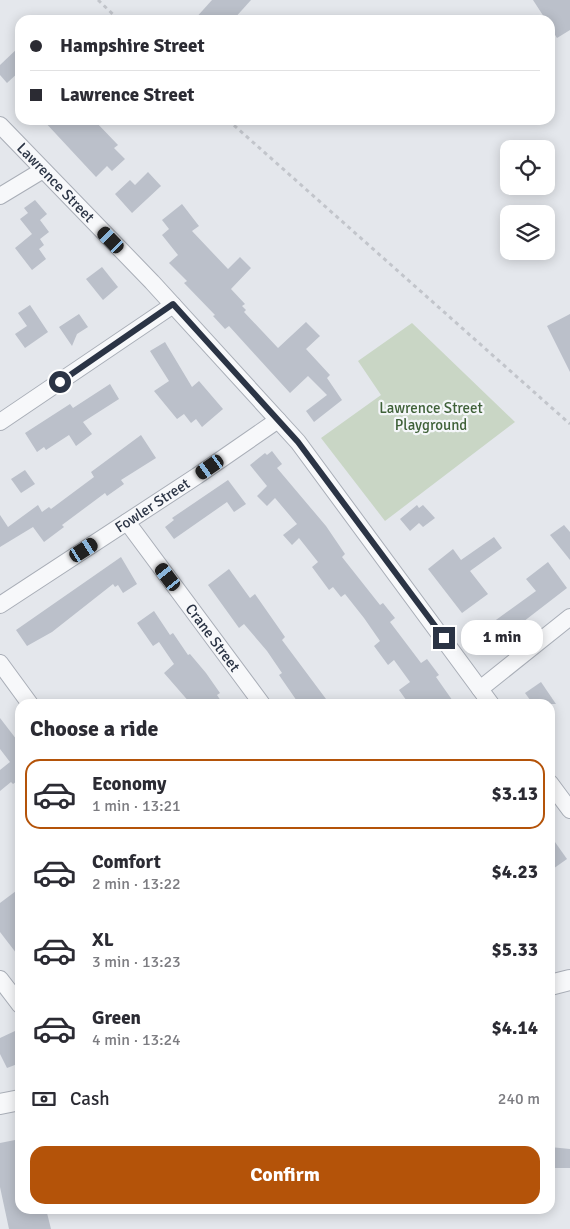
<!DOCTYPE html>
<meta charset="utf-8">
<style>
body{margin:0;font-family:Signika,sans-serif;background:#f7f7f7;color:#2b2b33;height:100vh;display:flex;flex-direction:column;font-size:19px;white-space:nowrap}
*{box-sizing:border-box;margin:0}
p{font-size:16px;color:#7c7c81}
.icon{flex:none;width:28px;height:28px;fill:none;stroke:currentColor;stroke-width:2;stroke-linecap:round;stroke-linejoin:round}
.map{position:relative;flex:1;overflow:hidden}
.drawer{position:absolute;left:15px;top:699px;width:540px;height:515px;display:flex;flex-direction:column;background:#fff;border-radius:15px;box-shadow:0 2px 12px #0003}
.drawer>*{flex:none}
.hud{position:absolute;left:15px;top:15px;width:540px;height:110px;border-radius:15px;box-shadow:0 2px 12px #0003;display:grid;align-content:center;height:110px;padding:0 15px;background:#fff}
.buttons{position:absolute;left:500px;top:140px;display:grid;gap:10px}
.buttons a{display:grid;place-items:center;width:55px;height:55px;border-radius:10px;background:#fff;box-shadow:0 2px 12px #0003;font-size:25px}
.end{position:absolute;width:22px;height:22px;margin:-11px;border:6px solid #2b3445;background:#fff;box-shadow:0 0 0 2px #fff}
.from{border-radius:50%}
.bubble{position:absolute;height:35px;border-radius:15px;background:#fff;box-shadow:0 2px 12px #0003;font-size:16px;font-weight:800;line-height:35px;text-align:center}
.car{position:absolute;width:15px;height:30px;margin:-15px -8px;border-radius:6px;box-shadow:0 0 4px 1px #0007;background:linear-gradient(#222 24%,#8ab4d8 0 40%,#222 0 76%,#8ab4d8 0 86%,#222 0)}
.hud b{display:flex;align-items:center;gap:18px;height:48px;font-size:19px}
.hud b+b{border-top:1px solid #e1e1e2}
.hud i{width:12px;height:12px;background:#2b2b33}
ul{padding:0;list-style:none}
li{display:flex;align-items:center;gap:15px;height:70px;margin:0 10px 8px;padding:0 5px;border:2px solid transparent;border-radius:15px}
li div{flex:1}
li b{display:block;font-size:19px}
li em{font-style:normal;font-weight:800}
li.on{border-color:#b45309}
li>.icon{width:45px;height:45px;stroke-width:1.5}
h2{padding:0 15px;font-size:22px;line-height:60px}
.pay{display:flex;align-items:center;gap:12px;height:55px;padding:0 15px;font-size:19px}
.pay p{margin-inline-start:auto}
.primary-button{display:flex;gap:10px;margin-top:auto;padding:10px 15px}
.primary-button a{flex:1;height:58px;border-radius:15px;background:#b45309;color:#fff;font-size:20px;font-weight:800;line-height:58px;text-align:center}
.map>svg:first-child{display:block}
.green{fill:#c9d6c5}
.building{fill:#bbc0ca}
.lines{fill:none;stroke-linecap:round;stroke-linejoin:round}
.minor-casing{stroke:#a9aeb7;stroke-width:18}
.tertiary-casing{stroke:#a9aeb7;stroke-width:22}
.path{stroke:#c2c5cb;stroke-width:3;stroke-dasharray:4 4;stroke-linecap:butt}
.minor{stroke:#f7f8fa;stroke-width:16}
.tertiary{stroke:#f7f8fa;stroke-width:20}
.route{stroke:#2b3445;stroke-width:6}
.labels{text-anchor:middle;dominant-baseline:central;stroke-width:4.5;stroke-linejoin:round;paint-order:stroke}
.street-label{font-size:15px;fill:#2b3445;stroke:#f4f6f9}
.park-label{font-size:15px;fill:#3f6138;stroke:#f4f6f9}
</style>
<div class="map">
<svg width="570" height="1229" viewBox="0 0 570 1229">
<rect width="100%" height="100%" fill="#e4e7ec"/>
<path class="green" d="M412,323L515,422L385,521L321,438L381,395L358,361Z"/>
<g class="building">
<path d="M212,0H251L233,20H194Z"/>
<path d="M533,0H570V30L557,38L550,27V20H546Z"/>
<path d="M20,46V71L7,83L0,75V65Z"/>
<path d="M43,120H94L118,145L114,148L125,159L112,171L107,166L96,177Z"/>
<path d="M148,172L161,186L132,213L115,194L130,180L135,185Z"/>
<path d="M35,200L47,214L40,220L49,232L40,239L44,245L39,249L46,259L32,270L15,248L32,234L20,219L28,213L24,208Z"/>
<path d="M182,204L199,226L192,231L228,269L240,257L251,268L231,289L245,304L242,306L246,310L244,312L278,348L306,322L320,336L306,349L330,375L327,378L342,400L314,422L306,411L327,395L308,376L290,393L229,326L225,329L213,316L215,315L184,283L187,281L169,263L178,255L162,235L169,229L162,220Z"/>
<path d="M102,267L118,287L103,300L86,279Z"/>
<path d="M30,305L48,332L25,348L15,334L27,326L18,313Z"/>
<path d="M79,314L88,327L77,334L72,346L59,327Z"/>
<path d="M570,314V372L547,326Z"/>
<path d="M165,342L192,387L199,381L223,409L202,427L196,419L191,423L184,414L177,419L154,391L169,381L150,351Z"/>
<path d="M110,384L119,399L83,422L92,434L76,446L69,435L46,450L44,447L37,452L25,433L70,404L73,408Z"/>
<path d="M141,435L156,458L121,480L124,484L107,496L105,493L62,525L64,527L44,542L33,527L0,547V515L8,527L38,505L42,512L49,507L51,509L94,477L91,472Z"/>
<path d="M272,451L282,464L277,468L326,526L345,554L342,557L380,605L383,603L395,618L390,622L421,663L427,659L439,675L436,677L455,704H409L399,690L410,682L394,660L388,665L374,646L380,641L364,618L345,594L341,597L333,587L329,590L312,567L318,562L299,538L292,545L283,535L297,524L275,498L267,506L257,496L267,486L250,465L265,453L267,455Z"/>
<path d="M25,470L35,484L21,493L11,479Z"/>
<path d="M228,480L246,504L234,512L227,502L174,539L165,527L174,520L172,518Z"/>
<path d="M417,505L419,508L423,505L435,518L423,527L419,523L410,531L400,519Z"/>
<path d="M564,525L570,532V560L550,535Z"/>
<path d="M494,537L502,548L470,571L488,594L462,613L428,569L453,549L461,560Z"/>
<path d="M121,557L137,584L123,593L118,585L115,587L113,584L52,632L27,646L16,630Z"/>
<path d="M548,562L567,588L489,648L478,633L536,591L526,579Z"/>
<path d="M229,569L250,598L255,594L285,637L282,640L326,699L319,704H299L279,675L282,673L267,651L244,624L239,628L208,585Z"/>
<path d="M154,611L170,635L173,633L188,655L190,654L206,673L220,693L217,695L223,704H191L164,673L174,664L159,642L153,646L137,623Z"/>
<path d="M541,682L556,704H533L525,693Z"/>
<path d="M0,718L20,744V779L13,784L11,782L0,791V770L10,762L0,749Z"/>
<path d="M550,835L567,859L550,871Z"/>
<path d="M20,888V958L0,932V903Z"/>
<path d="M15,1031L20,1042V1063L7,1068L0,1054V1038Z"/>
<path d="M20,1139V1209H46L51,1229H9L0,1187V1143Z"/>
<path d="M550,1147L570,1149V1168H550Z"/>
</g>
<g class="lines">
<defs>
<g id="minor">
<path id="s1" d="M0,125L152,282L298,442L491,704"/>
<path d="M0,196L43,170"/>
<path d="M0,422L173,305"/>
<path id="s2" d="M127,522L262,704"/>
<path id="s3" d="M0,605L197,476L278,420"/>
<path d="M0,663L30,704"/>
<path d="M480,689L570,617"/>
<path d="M550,783L570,810"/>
<path d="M0,979L20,1005"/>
</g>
<g id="tertiary">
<path d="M550,985L570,980"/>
<path d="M0,1104L20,1100"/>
</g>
</defs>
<use href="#minor" class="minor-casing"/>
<use href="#tertiary" class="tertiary-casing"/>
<g class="path">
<path d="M98,0L119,20"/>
<path d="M228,120L570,424"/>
</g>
<use href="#minor" class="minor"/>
<use href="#tertiary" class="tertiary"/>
</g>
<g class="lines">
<path class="route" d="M60,382L173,304L298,442L444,638"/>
</g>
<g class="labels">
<g class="street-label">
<text stroke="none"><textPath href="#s1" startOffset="80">Lawrence Street</textPath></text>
<text stroke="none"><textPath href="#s3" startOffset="182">Fowler Street</textPath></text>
<text stroke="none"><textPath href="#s2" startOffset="144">Crane Street</textPath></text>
</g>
<g class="park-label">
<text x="431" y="408">Lawrence Street<tspan x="431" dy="17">Playground</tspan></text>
</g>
</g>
</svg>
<div class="buttons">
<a><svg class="icon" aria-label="locate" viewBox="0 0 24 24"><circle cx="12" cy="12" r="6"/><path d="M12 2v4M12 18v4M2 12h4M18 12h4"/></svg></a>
<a><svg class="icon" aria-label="layers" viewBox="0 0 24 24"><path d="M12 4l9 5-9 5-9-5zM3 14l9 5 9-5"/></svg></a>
</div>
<i class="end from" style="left:60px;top:382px"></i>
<i class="end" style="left:444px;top:638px"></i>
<div class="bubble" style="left:461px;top:620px;width:82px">1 min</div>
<i class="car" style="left:111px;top:240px;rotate:316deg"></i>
<i class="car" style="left:210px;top:467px;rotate:235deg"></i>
<i class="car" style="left:84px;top:550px;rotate:57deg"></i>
<i class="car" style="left:168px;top:577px;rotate:323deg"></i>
<div class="hud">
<b><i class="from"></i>Hampshire Street</b>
<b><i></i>Lawrence Street</b>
</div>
<section class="drawer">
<h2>Choose a ride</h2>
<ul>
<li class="on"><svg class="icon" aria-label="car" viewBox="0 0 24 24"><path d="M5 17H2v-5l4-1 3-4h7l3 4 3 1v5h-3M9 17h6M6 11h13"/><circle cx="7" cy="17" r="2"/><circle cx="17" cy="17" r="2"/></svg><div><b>Economy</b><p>1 min · 13:21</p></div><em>$3.13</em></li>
<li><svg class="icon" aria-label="car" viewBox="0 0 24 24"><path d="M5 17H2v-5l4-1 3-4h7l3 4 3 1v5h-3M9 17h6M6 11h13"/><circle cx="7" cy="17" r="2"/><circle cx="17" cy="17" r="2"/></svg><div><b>Comfort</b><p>2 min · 13:22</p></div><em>$4.23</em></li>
<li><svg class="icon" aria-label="car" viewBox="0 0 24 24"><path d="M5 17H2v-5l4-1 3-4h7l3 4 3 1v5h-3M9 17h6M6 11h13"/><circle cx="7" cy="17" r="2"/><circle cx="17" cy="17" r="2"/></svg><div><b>XL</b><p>3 min · 13:23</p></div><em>$5.33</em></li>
<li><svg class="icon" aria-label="car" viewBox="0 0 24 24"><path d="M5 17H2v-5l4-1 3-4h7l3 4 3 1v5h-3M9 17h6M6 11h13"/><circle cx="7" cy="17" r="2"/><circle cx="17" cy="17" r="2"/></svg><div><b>Green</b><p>4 min · 13:24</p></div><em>$4.14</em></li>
</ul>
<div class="pay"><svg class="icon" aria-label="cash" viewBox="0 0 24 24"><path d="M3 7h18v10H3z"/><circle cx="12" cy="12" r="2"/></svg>Cash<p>240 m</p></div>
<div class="primary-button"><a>Confirm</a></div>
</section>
</div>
